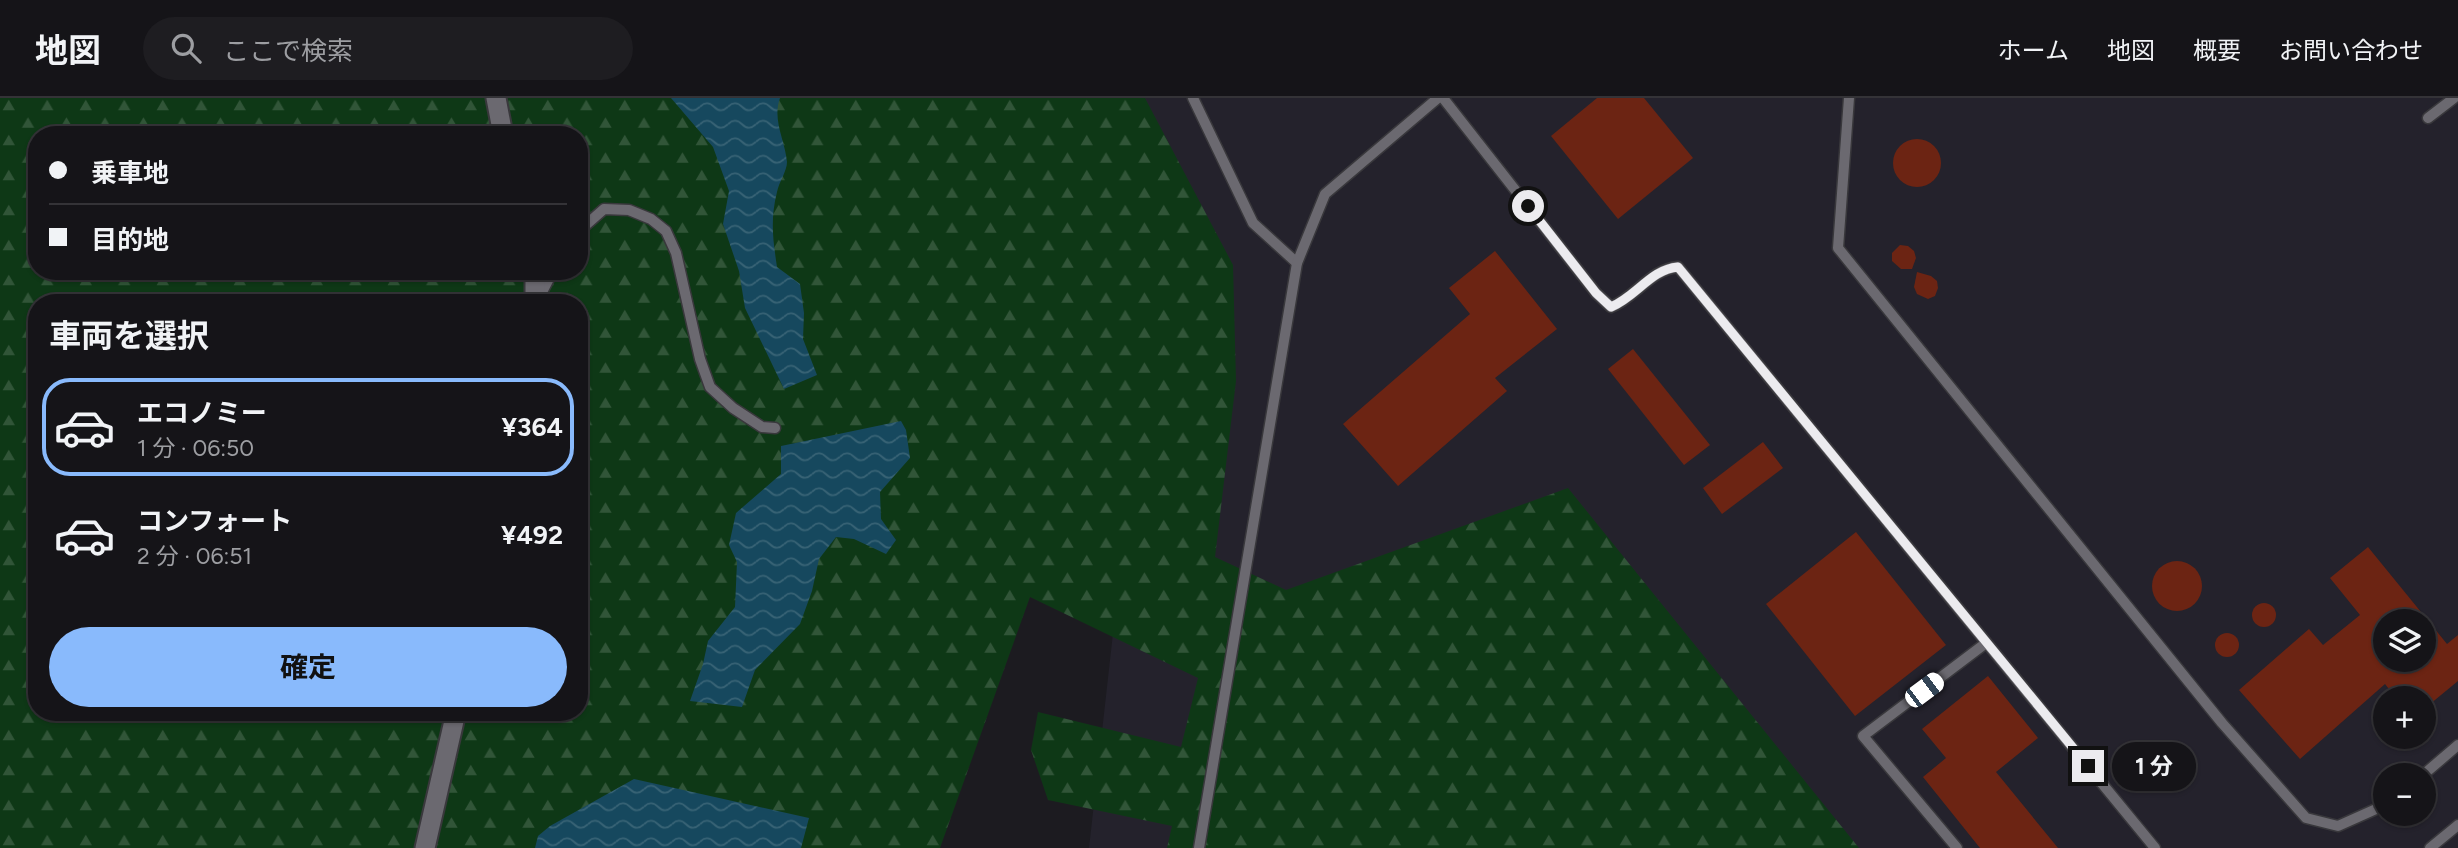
<!DOCTYPE html>
<html lang="ja">
<meta charset="utf-8">
<style>
body{margin:0;font-family:Figtree,"Noto Sans JP",sans-serif;background:#1e1d21;color:#f1f3f6;height:100vh;display:flex;flex-direction:column;font-size:26px;white-space:nowrap}
*{box-sizing:border-box;margin:0}
p{font-size:23px;color:#9d9ea2}
.icon{flex:none;width:38px;height:38px;fill:none;stroke:currentColor;stroke-width:2;stroke-linecap:round;stroke-linejoin:round}
.map{position:relative;flex:1;overflow:hidden}
.panel{position:absolute;left:28px;top:196px;width:560px;height:427px;display:flex;flex-direction:column;background:#151418;border-radius:28px;box-shadow:0 2px 5px #0004,0 0 0 2px #343337}
.panel>*{flex:none}
.guide{position:absolute;left:28px;top:28px;width:560px;height:154px;border-radius:28px;box-shadow:0 2px 5px #0004,0 0 0 2px #343337;display:grid;align-content:center;height:154px;padding:0 21px;background:#151418}
.fabs{position:absolute;left:2373px;top:511px;display:grid;gap:14px}
.fabs a{display:grid;place-items:center;width:63px;height:63px;border-radius:50%;background:#151418;box-shadow:0 2px 5px #0004,0 0 0 2px #343337;font-size:35px}
.end{position:absolute;width:32px;height:32px;margin:-16px;border:9px solid #ecebef;background:#111;box-shadow:0 0 0 4px #111}
.from{border-radius:50%}
.bubble{position:absolute;height:49px;border-radius:24px;background:#151418;box-shadow:0 2px 5px #0004,0 0 0 2px #343337;font-size:23px;font-weight:700;line-height:49px;text-align:center}
.car{position:absolute;width:21px;height:42px;margin:-21px -10px;border-radius:9px;box-shadow:0 0 5px 2px #0007;background:linear-gradient(#fff 24%,#345 0 40%,#fff 0 76%,#345 0 86%,#fff 0)}
.guide b{display:flex;align-items:center;gap:24px;height:66px;font-size:26px}
.guide b+b{border-top:2px solid #343337}
.guide i{width:18px;height:18px;background:#f1f3f6}
ul{padding:0;list-style:none}
li{display:flex;align-items:center;gap:21px;height:98px;margin:0 14px 10px;padding:0 7px;border:4px solid transparent;border-radius:28px}
li div{flex:1}
li b{display:block;font-size:26px}
li em{font-style:normal;font-weight:700}
li.current{border-color:#89bafc}
li>.icon{width:63px;height:63px;stroke-width:1.5}
h2{padding:0 21px;font-size:32px;line-height:84px}
.primary-button{display:flex;gap:14px;margin-top:auto;padding:14px 21px}
.primary-button a{flex:1;height:80px;border-radius:42px;background:#89bafc;color:#111;font-size:28px;font-weight:700;line-height:80px;text-align:center}
header{display:flex;align-items:center;gap:42px;box-sizing:border-box;height:98px;padding:0 35px;background:#151418;border-bottom:2px solid #343337}
header strong{font-size:33px}
nav{display:flex;gap:38px;margin-inline-start:auto;font-size:24px}
.search{width:490px;height:63px;background:#1e1d21;display:flex;align-items:center;gap:18px;box-sizing:border-box;padding:0 24px;border-radius:38px;color:#9d9ea2;font-size:26px}
.map>svg:first-child{display:block}
.built{fill:#24222c;fill-rule:evenodd}
.forest{fill:url(#forest-firs);fill-rule:evenodd}
.water{fill:url(#water-waves)}
.building{fill:#6c2413;fill-rule:evenodd}
.lines{fill:none;stroke-linecap:round;stroke-linejoin:round}
.lane-casing{stroke:#39383c;stroke-width:13}
.street-casing{stroke:#39383c;stroke-width:23}
.lane{stroke:#6b6970;stroke-width:10}
.street{stroke:#6b6970;stroke-width:19}
.route{stroke:#ecebef;stroke-width:9}
</style>
<header>
<strong>地図</strong>
<div class="search"><svg class="icon" aria-label="search" viewBox="0 0 24 24"><circle cx="10" cy="10" r="6"/><path d="M15 15l6 6"/></svg>ここで検索</div>
<nav><a>ホーム</a><a>地図</a><a>概要</a><a>お問い合わせ</a></nav>
</header>
<div class="map">
<svg width="2458" height="750" viewBox="0 0 2458 750">
<defs>
<pattern id="forest-firs" width="22" height="20" patternUnits="userSpaceOnUse" patternTransform="scale(1.75)"><rect width="22" height="20" fill="#0e3816"/><path d="M5 1l3.5 6h-7zM16 11l3.5 6h-7z" fill="#315538"/></pattern>
<pattern id="water-waves" width="16" height="10" patternUnits="userSpaceOnUse" patternTransform="scale(1.75)"><rect width="16" height="10" fill="#16485e"/><path d="M0 5q4-4 8 0t8 0" fill="none" stroke="#386375"/></pattern>
</defs>
<rect width="100%" height="100%" fill="#1c1b20"/>
<path class="built" d="M1061,0H2458V750H1089L1149,213ZM2385,523H2424V562H2385ZM2385,600H2424V639H2385ZM2385,677H2424V716H2385Z"/>
<path class="forest" d="M0,0H1145L1233,167L1236,283L1215,459L1286,492L1568,390L1859,750H1167L1172,728L1048,702L1031,652L1038,614L1181,649L1198,580L1030,499L940,750H0ZM37,37H579V173H37ZM37,205H579V614H37Z"/>
<g class="water">
<path d="M671,0H780C772,22 785,42 787,64C787,73 779,84 777,94C770,122 773,142 777,169L800,186L804,215L803,241L817,277L784,291L745,210L739,173L723,126L729,93L713,49Z"/>
<path d="M901,323L906,332L910,360L880,394L881,421L896,442L886,456L854,441L836,439L819,461L812,493L800,526L755,572L742,609L690,603L703,566L708,543L735,509L737,464L729,447L736,415L781,376V348Z"/>
<path d="M634,681L809,720L801,750H535L538,738L550,728Z"/>
</g>
<g class="building">
<path d="M1597,0H1644L1693,60L1618,121L1551,38Z"/>
<circle cx="1917" cy="65" r="24"/>
<path d="M1900,147L1908,148L1914,153L1916,160L1912,171H1901L1892,163V155Z"/>
<path d="M1495,153L1557,231L1495,280L1507,293L1398,388L1343,326L1470,216L1449,190Z"/>
<path d="M1917,174L1931,178L1937,183L1938,190L1935,198L1928,201L1917,196L1914,189Z"/>
<path d="M1633,251L1710,347L1684,367L1608,271Z"/>
<path d="M1763,344L1783,370L1722,416L1703,390Z"/>
<path d="M1856,434L1946,547L1855,618L1766,506Z"/>
<path d="M2368,449L2447,546L2458,537V583L2424,611V600H2415L2404,587L2393,596L2385,586L2300,661L2239,592L2309,531L2323,547L2360,517L2330,480ZM2385,523H2424V562H2385Z"/>
<circle cx="2177" cy="488" r="25"/>
<circle cx="2264" cy="517" r="12"/>
<circle cx="2227" cy="547" r="12"/>
<path d="M1988,578L2038,640L1996,674L2058,750H1980L1923,679L1946,660L1922,631Z"/>
</g>
<g class="lines">
<defs>
<g id="lane">
<path d="M1193,0L1253,125L1297,165"/>
<path d="M1443,0L1596,195L1611,209C1636,199 1651,171 1678,169L2155,750"/>
<path d="M1849,0L1838,150L2222,625L2306,720L2338,728L2385,707"/>
<path d="M2428,20L2454,0"/>
<path d="M579,133L604,111L629,112L651,121L666,133L676,155L700,261L710,289L733,310L762,329L775,330"/>
<path d="M540,198L553,173"/>
<path d="M2423,677L2458,647"/>
<path d="M1199,750L1297,165L1325,96L1438,0"/>
<path d="M1957,750L1863,638L1986,545"/>
<path d="M2430,750L2458,727"/>
</g>
<g id="street">
<path d="M496,0L503,37"/>
<path d="M533,173L535,183V205"/>
<path d="M425,750L456,614"/>
</g>
</defs>
<use href="#lane" class="lane-casing"/>
<use href="#street" class="street-casing"/>
<use href="#lane" class="lane"/>
<use href="#street" class="street"/>
</g>
<g class="lines">
<path class="route" d="M1528,108L1596,195L1611,209C1636,199 1651,171 1678,169L2088,668"/>
</g>
</svg>
<div class="fabs">
<a><svg class="icon" aria-label="layers" viewBox="0 0 24 24"><path d="M12 4l9 5-9 5-9-5zM3 14l9 5 9-5"/></svg></a>
<a>+</a>
<a>−</a>
</div>
<i class="end from" style="left:1528px;top:108px"></i>
<i class="end" style="left:2088px;top:668px"></i>
<div class="bubble" style="left:2112px;top:644px;width:84px">1 分</div>
<i class="car" style="left:1924px;top:592px;rotate:53deg"></i>
<div class="guide">
<b><i class="from"></i>乗車地</b>
<b><i></i>目的地</b>
</div>
<section class="panel">
<h2>車両を選択</h2>
<ul>
<li class="current"><svg class="icon" aria-label="car" viewBox="0 0 24 24"><path d="M5 17H2v-5l4-1 3-4h7l3 4 3 1v5h-3M9 17h6M6 11h13"/><circle cx="7" cy="17" r="2"/><circle cx="17" cy="17" r="2"/></svg><div><b>エコノミー</b><p>1 分 · 06:50</p></div><em>¥364</em></li>
<li><svg class="icon" aria-label="car" viewBox="0 0 24 24"><path d="M5 17H2v-5l4-1 3-4h7l3 4 3 1v5h-3M9 17h6M6 11h13"/><circle cx="7" cy="17" r="2"/><circle cx="17" cy="17" r="2"/></svg><div><b>コンフォート</b><p>2 分 · 06:51</p></div><em>¥492</em></li>
</ul>
<div class="primary-button"><a>確定</a></div>
</section>
</div>
